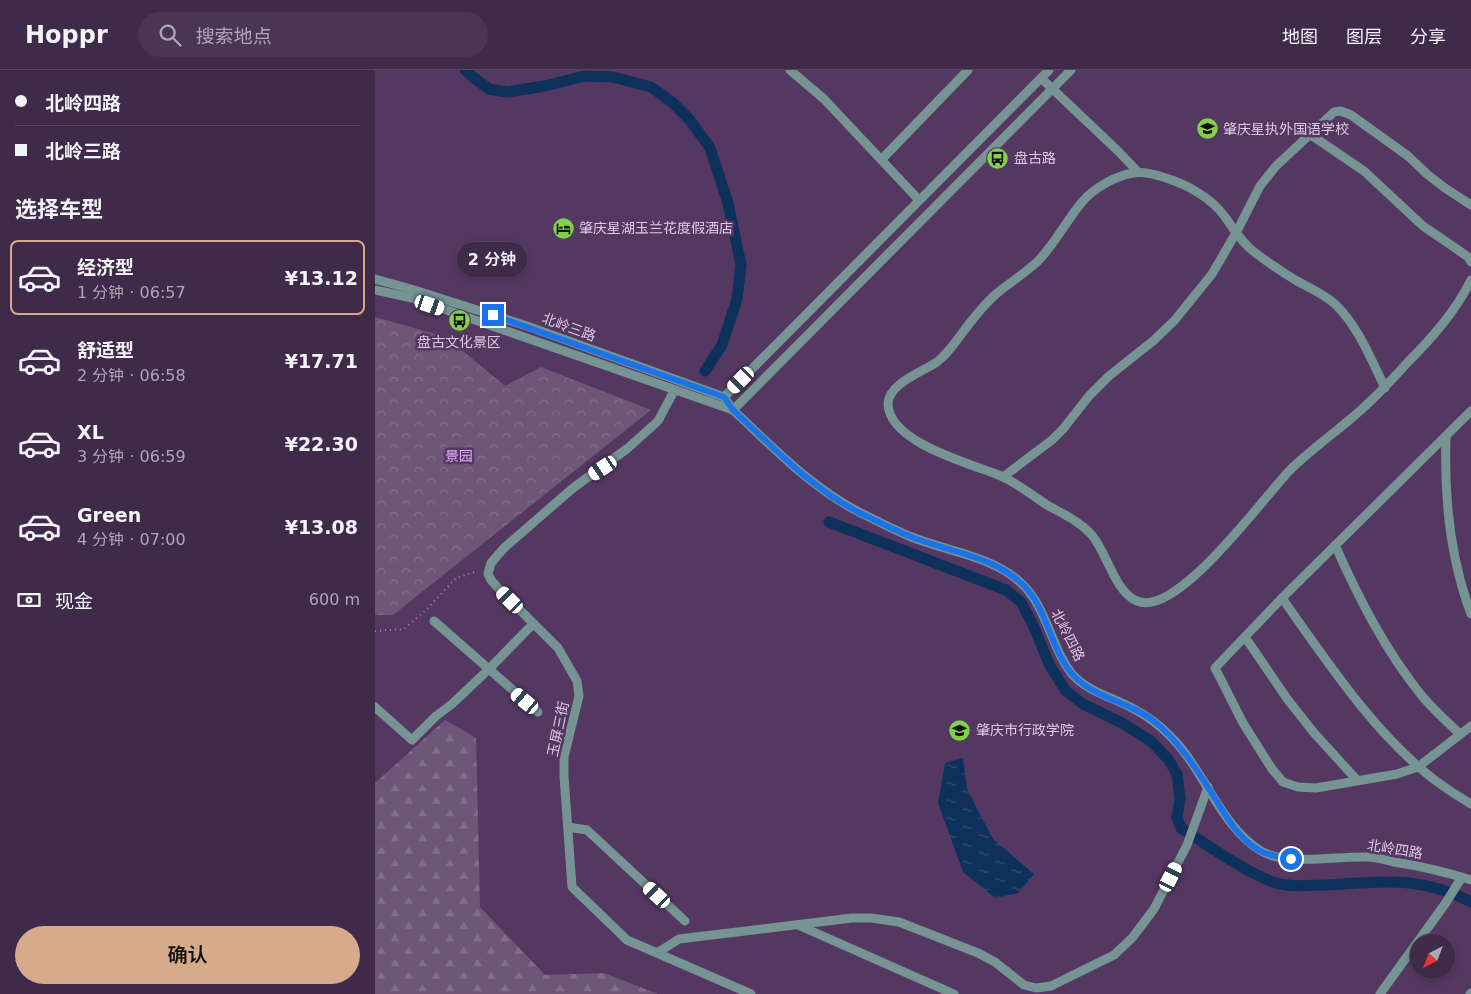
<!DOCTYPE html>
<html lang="zh">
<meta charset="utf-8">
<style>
body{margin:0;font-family:"DejaVu Sans","Noto Sans SC",sans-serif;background:#4a3653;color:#f1f3f6;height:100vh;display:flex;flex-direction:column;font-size:19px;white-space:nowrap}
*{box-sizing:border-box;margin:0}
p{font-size:16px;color:#ada7b4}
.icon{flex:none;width:28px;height:28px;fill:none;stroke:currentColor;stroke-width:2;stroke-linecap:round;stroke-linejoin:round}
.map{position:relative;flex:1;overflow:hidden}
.sheet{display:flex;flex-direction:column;background:#3f2a49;width:375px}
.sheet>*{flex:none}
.banner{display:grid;align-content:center;height:110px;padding:0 15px;background:#3f2a49}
.needle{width:32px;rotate:222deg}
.tools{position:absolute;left:1035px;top:864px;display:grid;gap:10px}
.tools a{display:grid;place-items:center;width:45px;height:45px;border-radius:50%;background:#3f2a49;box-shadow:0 2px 8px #0003,0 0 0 1px #584661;font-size:25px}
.end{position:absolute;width:22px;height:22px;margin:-11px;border:6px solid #1a73e8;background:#fff;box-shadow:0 0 0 2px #fff}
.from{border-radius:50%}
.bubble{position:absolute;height:35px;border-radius:18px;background:#3f2a49;box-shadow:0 2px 8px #0003,0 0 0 1px #584661;font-size:16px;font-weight:600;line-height:35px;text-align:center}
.car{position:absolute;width:15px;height:30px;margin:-15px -8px;border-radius:6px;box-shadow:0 0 4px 1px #0007;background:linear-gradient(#fff 24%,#345 0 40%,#fff 0 76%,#345 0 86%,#fff 0)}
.banner b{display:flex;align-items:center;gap:18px;height:48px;font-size:19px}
.banner b+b{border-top:1px solid #584661}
.banner i{width:12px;height:12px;background:#f1f3f6}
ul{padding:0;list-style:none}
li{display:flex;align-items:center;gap:15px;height:75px;margin:0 10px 8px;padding:0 5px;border:2px solid transparent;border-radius:8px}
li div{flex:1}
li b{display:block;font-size:19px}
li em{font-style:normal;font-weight:600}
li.on{border-color:#d6ab8b}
li>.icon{width:45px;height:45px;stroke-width:1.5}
h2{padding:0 15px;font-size:22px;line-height:60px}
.pay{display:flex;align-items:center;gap:12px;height:55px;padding:0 15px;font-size:19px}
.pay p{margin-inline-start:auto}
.primary-button{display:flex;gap:10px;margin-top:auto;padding:10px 15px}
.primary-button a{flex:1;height:58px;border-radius:30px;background:#d6ab8b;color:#111;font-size:20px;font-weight:600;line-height:58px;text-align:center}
header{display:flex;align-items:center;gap:30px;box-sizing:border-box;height:70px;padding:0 25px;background:#3f2a49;border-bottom:1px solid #584661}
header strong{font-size:24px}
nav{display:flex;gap:28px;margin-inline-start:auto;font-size:18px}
.search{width:350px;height:45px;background:#4a3653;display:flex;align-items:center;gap:12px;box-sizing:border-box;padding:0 18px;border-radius:28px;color:#ada7b4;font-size:19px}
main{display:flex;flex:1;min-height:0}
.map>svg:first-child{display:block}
.forest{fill:url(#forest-firs)}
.park{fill:url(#park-crowns)}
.water{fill:url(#water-ripples)}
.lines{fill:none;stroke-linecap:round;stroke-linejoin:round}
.canal{stroke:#0d315b;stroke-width:11}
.path{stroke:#9a84a4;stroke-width:2;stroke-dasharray:1 4;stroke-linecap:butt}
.minor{stroke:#769493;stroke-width:9}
.route{stroke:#1a73e8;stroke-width:6}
.labels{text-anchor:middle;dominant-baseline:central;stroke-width:5;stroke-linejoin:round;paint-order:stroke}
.poi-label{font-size:14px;fill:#dbcbe3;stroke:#543861;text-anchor:start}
.street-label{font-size:14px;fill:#dbcbe3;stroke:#543861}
.park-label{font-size:14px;fill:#e1aff9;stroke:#543861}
</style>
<header>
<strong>Hoppr</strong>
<div class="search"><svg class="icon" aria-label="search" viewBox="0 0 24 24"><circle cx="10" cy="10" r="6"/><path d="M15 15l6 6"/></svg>搜索地点</div>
<nav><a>地图</a><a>图层</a><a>分享</a></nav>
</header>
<main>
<section class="sheet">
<div class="banner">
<b><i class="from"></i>北岭四路</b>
<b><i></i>北岭三路</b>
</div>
<h2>选择车型</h2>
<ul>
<li class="on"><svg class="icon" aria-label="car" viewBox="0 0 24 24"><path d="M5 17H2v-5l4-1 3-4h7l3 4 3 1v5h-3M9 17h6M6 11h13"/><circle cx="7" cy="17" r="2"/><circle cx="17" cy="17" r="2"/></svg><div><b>经济型</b><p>1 分钟 · 06:57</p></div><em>¥13.12</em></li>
<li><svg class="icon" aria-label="car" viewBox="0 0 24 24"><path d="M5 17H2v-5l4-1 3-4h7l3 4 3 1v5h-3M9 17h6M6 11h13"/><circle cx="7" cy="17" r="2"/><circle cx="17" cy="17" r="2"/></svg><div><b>舒适型</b><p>2 分钟 · 06:58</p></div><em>¥17.71</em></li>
<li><svg class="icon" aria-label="car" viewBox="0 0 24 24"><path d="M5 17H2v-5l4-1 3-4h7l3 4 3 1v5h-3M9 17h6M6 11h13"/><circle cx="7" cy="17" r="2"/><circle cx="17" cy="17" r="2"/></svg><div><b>XL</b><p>3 分钟 · 06:59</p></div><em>¥22.30</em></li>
<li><svg class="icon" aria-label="car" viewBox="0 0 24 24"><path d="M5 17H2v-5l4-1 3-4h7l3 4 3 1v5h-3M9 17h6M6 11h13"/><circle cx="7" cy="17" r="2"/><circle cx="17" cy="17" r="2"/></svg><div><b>Green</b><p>4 分钟 · 07:00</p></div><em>¥13.08</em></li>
</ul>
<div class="pay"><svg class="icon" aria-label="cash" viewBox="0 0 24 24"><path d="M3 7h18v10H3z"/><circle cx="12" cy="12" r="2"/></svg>现金<p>600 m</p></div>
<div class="primary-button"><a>确认</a></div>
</section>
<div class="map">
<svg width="1096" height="924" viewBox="0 0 1096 924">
<defs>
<pattern id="forest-firs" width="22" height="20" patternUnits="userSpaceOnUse" patternTransform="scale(1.25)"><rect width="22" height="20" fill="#6d5778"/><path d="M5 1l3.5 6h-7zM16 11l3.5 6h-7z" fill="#816e8b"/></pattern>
<pattern id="park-crowns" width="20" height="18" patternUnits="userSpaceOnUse" patternTransform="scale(1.25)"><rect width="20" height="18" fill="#6d5778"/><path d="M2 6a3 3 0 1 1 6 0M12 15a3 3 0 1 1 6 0" fill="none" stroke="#816e8b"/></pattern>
<pattern id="water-ripples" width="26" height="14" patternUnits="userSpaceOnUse" patternTransform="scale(1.25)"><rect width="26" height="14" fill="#0d315b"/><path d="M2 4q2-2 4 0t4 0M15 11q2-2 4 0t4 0" fill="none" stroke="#304e72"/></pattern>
</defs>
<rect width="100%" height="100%" fill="#543861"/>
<path class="forest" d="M70,650L101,668L105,837L170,905L229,903L283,924H0V713Z"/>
<path class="park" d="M0,247L71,267L130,316L166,297L276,340L18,545H0Z"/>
<path class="water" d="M588,688L592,719L618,769L659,804L643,823L620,828L588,802L563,733L570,693Z"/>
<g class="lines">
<g class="canal">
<path d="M90,0L99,8L114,19L132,22L170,16L209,6L238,7L276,17L297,32L315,50L335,78L353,133L366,195L362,229L347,275L330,301"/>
<path d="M454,452L631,520L646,532L658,555L675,596L691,621L708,634L747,653L776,671L793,689L802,704L805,729L802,748L806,758C833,775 870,802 898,812C915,818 934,815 951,815C1006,812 1045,805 1096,832"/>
</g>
<path class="path" d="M0,561L29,559L51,540L81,508L103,501"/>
<g class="minor">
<path d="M415,0L449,29L544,130"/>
<path d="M666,8L743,81L762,101"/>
<path d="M936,65L989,101L1048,156L1076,175L1093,187L1096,192"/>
<path d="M507,89L593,0"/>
<path d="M0,209L36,219L152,256L349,327"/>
<path d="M0,220L37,228L358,340L696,0"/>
<path d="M1010,318C996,289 983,256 960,234C949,224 935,218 922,211C907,202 892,192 878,181C866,172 859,159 850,147C843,137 832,128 822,122C808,113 775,100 758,103C740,106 719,118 707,132C691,151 680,174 662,192C649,204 634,213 621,224C605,238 594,254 582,270C576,278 570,286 562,292C547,302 513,314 513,334C514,372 593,393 621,404C640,411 655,424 672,435C688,444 704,451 716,464C732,482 739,521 762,531C802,549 890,425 916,399C936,380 958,364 979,346C998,330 1015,312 1032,293C1057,268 1080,242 1096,210"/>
<path d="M299,321L283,351L253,378L198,418L129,478L116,493L113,504L116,510L123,518L183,578L202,611L204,626L189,687V706L197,817L252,870L376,924"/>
<path d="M349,327L358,340C397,376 435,417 484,442C500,450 517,459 534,466C570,481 615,485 645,512C672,536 675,576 697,604C713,622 737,627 757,638C773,646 786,656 798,669C830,702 846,757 886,781C912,796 962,786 992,787C1001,787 1010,790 1019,792C1045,796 1071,802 1096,810"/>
<path d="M349,327L674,0"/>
<path d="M1096,341L907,528L840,598L868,653L897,699L908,712L923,717L941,718L1022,704L1043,697L1096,656"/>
<path d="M1071,366C1069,425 1075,488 1096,544"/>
<path d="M628,407L677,370L688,359L714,326L734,306L778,271L799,251L837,204L861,163L885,116L901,96L959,42L966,41L976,45L1033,86L1053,105L1070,118L1096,135"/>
<path d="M960,475C984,529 1010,580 1047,626C1058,639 1072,652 1085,664"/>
<path d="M907,528C951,590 1000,665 1061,711C1072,719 1084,727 1096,734"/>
<path d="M59,551L163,642"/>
<path d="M870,567L913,630L940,664L982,710"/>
<path d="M0,637L37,670L61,646L77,634L113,600L158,554"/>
<path d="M193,757L212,760L310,851"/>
<path d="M423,855L579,924"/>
<path d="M282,883L304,869L477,848H496L524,852L603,883L620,892L649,915L661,918L676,916L739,885L757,868L779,839L812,775L833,717"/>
<path d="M1005,924L1070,834L1087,807"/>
<path d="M1095,924L1096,923"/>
</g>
</g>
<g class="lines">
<path class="route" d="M118,245L349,327L358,340C397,376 435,417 483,442C500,450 517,459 534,466C570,481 615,485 645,512C673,536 674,579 699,606C721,629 756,632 780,652C802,670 819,695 834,719C849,742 862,769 887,782C896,786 907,787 916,789"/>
</g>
<defs>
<symbol id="school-disc" viewBox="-11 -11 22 22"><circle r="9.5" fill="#84d04d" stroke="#543861"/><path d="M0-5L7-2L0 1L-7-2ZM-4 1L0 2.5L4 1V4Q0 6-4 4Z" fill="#111"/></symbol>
<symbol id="bus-disc" viewBox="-11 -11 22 22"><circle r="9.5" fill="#84d04d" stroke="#543861"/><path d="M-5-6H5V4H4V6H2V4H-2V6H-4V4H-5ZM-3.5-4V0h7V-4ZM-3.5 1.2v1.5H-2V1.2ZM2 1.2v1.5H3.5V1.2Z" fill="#111"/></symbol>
<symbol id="hotel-disc" viewBox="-11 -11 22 22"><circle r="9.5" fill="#84d04d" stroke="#543861"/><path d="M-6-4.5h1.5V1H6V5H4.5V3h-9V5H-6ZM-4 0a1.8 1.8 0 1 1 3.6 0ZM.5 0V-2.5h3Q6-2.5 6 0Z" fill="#111"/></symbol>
<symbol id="university-disc" viewBox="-11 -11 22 22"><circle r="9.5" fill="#84d04d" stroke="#543861"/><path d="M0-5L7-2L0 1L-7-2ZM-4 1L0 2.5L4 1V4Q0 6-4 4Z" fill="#111"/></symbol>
</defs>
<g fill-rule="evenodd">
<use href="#school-disc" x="820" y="46" width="25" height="25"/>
<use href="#bus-disc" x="610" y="76" width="25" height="25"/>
<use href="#hotel-disc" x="176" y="146" width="25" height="25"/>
<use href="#bus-disc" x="72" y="238" width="25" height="25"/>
<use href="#university-disc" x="572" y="648" width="25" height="25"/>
</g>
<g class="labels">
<g class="poi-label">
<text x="848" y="59">肇庆星执外国语学校</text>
<text x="639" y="88">盘古路</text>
<text x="204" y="158">肇庆星湖玉兰花度假酒店</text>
<text x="84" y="272" text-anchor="middle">盘古文化景区</text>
<text x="601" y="660">肇庆市行政学院</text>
</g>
<g class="street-label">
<text transform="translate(194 257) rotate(20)">北岭三路</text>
<text transform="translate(693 565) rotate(63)">北岭四路</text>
<text transform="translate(183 659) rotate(-78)">玉屏三街</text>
<text transform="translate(1020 779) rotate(9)">北岭四路</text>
</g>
<g class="park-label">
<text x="84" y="386">景园</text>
</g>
</g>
</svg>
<div class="tools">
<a><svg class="needle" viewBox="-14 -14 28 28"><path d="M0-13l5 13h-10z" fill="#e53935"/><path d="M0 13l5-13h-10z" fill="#ada7b4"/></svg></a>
</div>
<i class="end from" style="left:916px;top:789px"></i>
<i class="end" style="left:118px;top:245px"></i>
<div class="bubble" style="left:82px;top:172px;width:70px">2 分钟</div>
<i class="car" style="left:55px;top:235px;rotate:109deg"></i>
<i class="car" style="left:366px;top:310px;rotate:225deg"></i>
<i class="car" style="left:228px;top:398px;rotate:236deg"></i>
<i class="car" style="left:135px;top:530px;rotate:315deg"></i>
<i class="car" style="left:150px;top:631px;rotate:310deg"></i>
<i class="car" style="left:796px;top:807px;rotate:27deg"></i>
<i class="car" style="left:282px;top:825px;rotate:313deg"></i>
</div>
</main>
